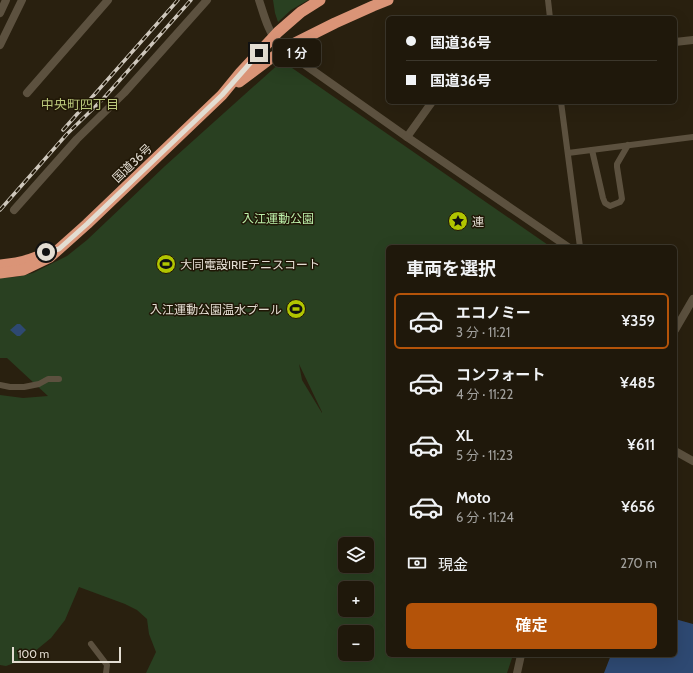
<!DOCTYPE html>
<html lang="ja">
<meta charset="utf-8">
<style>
body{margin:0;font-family:Cabin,"Noto Sans JP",sans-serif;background:#2c2519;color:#f1f3f6;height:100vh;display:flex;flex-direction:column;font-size:15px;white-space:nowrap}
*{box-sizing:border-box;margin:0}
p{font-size:13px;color:#a1a09d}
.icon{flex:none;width:22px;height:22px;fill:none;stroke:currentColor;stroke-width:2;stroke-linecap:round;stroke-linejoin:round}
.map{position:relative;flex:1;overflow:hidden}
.sheet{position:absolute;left:386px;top:245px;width:291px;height:412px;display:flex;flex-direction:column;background:#1f180b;border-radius:6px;box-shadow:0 4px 16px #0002,0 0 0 1px #3c372c}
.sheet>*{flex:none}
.top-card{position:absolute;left:386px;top:16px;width:291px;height:88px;border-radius:6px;box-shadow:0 4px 16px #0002,0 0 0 1px #3c372c;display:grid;align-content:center;height:88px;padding:0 20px;background:#1f180b}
.tools{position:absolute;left:338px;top:537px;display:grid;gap:8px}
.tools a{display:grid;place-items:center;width:36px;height:36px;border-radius:6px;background:#1f180b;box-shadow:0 4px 16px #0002,0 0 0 1px #3c372c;font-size:20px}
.scale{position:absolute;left:12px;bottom:10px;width:109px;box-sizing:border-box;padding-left:4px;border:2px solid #e3ddd2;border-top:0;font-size:11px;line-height:14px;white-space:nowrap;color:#e3ddd2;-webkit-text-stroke:3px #201706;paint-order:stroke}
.end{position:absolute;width:18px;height:18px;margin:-9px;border:5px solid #e3ddd2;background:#111;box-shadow:0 0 0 2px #111}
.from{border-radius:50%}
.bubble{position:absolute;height:28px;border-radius:6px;background:#1f180b;box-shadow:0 4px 16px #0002,0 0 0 1px #3c372c;font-size:13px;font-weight:600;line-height:28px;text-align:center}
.top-card b{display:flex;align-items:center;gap:14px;height:38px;font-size:15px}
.top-card b+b{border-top:1px solid #3c372c}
.top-card i{width:10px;height:10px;background:#f1f3f6}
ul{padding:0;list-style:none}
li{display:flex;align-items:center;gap:12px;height:56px;margin:0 8px 6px;padding:0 12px;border:2px solid transparent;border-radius:6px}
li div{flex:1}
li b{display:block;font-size:15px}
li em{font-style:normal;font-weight:600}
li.current{border-color:#b45309}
li>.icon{width:36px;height:36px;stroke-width:1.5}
h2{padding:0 20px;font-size:18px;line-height:48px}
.pay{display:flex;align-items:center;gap:10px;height:44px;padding:0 20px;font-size:15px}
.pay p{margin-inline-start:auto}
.cta{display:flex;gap:8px;margin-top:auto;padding:8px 20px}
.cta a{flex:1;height:46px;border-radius:6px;background:#b45309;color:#fff;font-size:16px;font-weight:600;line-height:46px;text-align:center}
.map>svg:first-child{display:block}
.green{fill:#294021;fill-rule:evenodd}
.water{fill:#2e4972}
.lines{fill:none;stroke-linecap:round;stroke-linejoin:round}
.street{stroke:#5c513f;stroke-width:6}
.secondary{stroke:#5c513f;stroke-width:8}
.highway{stroke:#da9477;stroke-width:11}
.rail-casing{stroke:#cec7bc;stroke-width:3.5}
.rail{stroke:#201706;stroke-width:2;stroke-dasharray:6;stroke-linecap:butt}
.route{stroke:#e3ddd2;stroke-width:5}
.labels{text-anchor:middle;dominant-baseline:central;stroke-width:3;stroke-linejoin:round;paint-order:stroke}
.street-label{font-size:12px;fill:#e3ddd2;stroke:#201706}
.park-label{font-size:12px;fill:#bbefa9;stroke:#201706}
.poi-label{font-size:12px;fill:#e3ddd2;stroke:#201706;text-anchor:start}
.neighbourhood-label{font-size:13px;fill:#bac77b;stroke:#201706}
</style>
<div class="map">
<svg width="693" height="673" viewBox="0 0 693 673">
<rect width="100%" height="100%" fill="#29200f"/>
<g class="green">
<path d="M273,0H308L291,10L278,22L275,13Z"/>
<path d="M282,61L551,247H388V655H513L507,673H146L156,652L149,634L147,619L137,610L125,604L79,587L65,620L51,638L29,656L20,661L6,666L0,665V395L23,398L48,396L7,358H0V278L16,277L33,273L67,256L87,240L165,166ZM299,364L322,412V413L302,380ZM345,544H367V566H345ZM345,588H367V610H345ZM345,632H367V654H345Z"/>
</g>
<g class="water">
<path d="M17,324H20L26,330L20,336H17L10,330Z"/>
<path d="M675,619L693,624V673H604L611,655H675Z"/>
</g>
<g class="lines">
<g class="street">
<path d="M548,0L550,18"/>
<path d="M561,102L580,247"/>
<path d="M592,150L603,198L605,203L610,206L620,202L622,199L617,167V164L628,145"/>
<path d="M568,153L693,137"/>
<path d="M0,385L10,387H24L39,384L48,379H59"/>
<path d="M91,644L107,665L106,673"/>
</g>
<g class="secondary">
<path d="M259,0C264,15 268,32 279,44C282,48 287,51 291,55L407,137L568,247"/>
<path d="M0,13L6,0"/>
<path d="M675,42L693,40"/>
<path d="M0,45L22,0"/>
<path d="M27,93L108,0"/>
<path d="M407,137L432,102"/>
<path d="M14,210L77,139L124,93L207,0"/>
<path d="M675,330L693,299"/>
<path d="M675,451L693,461"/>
<path d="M517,673L521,655"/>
</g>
<g class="highway">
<path d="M239,82L267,61L291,45L335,23L373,6L388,0"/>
<path d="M0,265C12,264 24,262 36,257"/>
<path d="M0,273L23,270L50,257L87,224L222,95L240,73L278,32L301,12L320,0"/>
</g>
<defs>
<g id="rail">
<path d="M63,130L178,0"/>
<path d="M0,210L67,134L103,99L191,0"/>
</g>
</defs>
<use href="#rail" class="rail-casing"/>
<use href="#rail" class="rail"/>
</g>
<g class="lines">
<path class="route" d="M46,252L59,249L87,224L222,95L259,53"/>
</g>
<defs>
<symbol id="sight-disc" viewBox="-11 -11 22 22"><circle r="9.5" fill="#b1c500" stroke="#201706"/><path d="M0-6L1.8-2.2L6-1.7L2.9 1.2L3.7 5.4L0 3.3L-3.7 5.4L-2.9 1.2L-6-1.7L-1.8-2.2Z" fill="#111"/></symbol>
<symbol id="stadium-disc" viewBox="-11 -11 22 22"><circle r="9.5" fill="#b1c500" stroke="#201706"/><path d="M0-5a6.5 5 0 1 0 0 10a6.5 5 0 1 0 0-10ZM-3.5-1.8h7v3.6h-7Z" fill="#111"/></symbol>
</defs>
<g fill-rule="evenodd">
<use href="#sight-disc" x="447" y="210" width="22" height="22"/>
<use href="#stadium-disc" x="155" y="253" width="22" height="22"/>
<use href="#stadium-disc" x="285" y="298" width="22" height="22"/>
</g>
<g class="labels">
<g class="street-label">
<text transform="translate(132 163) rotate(-44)">国道36号</text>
</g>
<g class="park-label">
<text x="278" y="218">入江運動公園</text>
</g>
<g class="poi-label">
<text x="472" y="221">連</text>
<text x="180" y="264">大同電設IRIEテニスコート</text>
<text x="282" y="309" text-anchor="end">入江運動公園温水プール</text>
</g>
<g class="neighbourhood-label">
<text x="80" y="104">中央町四丁目</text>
</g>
</g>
</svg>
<div class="tools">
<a><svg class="icon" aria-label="layers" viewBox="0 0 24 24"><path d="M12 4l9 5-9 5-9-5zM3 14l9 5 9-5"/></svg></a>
<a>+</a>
<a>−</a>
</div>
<div class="scale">100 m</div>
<i class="end from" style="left:46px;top:252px"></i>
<i class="end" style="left:259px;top:53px"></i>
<div class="bubble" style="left:273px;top:39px;width:48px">1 分</div>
<div class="top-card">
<b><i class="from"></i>国道36号</b>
<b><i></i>国道36号</b>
</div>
<section class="sheet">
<h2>車両を選択</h2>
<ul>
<li class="current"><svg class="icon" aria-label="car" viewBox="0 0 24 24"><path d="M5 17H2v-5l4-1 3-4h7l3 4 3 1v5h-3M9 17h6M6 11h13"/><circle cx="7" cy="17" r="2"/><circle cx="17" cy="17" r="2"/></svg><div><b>エコノミー</b><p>3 分 · 11:21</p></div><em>¥359</em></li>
<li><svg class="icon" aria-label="car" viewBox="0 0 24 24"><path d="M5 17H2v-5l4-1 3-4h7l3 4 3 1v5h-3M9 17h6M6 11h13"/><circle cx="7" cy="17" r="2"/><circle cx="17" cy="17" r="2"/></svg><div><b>コンフォート</b><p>4 分 · 11:22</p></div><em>¥485</em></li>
<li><svg class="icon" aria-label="car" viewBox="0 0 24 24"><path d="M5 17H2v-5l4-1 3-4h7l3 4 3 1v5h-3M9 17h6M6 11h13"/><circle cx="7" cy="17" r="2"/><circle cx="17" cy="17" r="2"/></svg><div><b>XL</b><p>5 分 · 11:23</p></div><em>¥611</em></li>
<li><svg class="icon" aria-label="car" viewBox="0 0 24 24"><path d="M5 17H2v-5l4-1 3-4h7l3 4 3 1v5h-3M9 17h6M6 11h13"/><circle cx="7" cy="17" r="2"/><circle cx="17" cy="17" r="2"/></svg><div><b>Moto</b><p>6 分 · 11:24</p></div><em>¥656</em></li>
</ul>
<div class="pay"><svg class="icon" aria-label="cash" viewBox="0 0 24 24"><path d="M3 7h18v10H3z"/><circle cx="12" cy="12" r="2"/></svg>現金<p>270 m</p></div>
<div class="cta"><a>確定</a></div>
</section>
</div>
